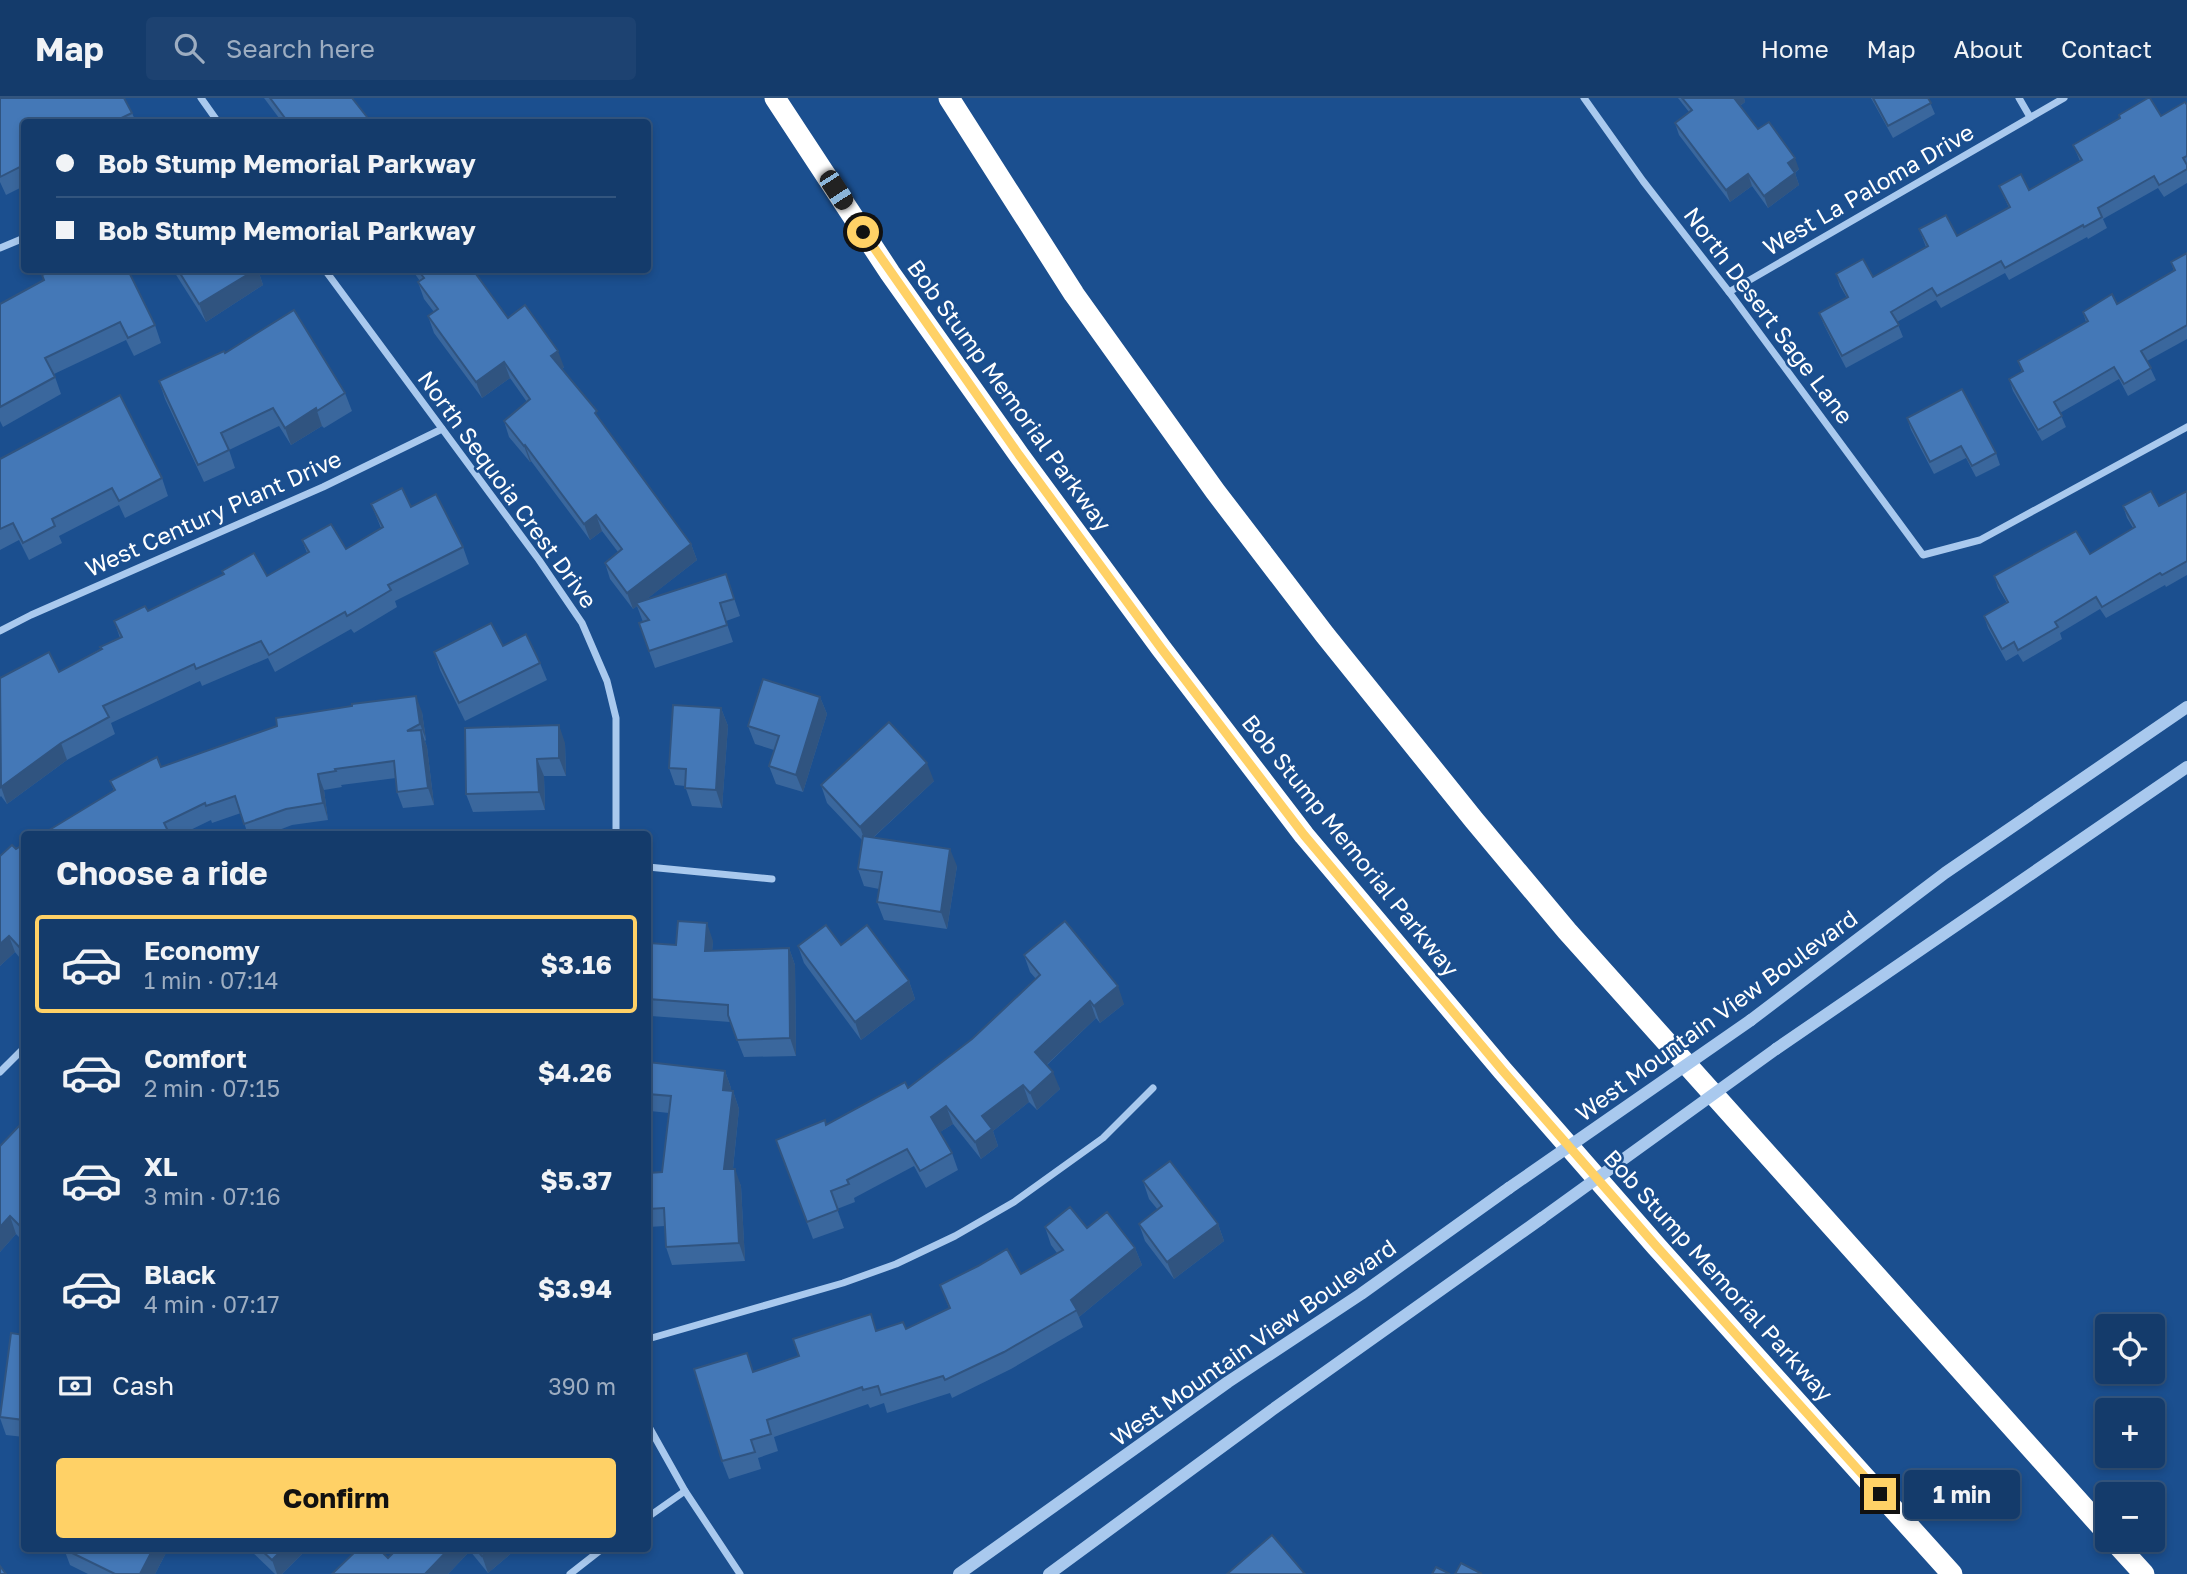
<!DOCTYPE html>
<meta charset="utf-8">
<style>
body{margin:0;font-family:"Golos Text",sans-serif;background:#1d4271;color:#f1f3f6;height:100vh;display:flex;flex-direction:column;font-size:26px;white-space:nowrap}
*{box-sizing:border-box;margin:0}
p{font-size:23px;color:#9dadc1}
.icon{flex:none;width:38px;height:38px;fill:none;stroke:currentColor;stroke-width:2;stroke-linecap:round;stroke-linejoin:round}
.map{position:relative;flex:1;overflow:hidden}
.sheet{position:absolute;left:21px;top:733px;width:630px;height:721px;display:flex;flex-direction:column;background:#143b6b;border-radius:7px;box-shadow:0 4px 10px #0003,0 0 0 2px #33557e}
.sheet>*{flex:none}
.top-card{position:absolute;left:21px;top:21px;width:630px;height:154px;border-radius:7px;box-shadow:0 4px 10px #0003,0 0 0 2px #33557e;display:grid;align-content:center;height:154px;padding:0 35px;background:#143b6b}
.fabs{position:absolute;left:2095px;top:1216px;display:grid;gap:14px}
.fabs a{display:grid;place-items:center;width:70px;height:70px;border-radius:7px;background:#143b6b;box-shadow:0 4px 10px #0003,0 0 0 2px #33557e;font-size:35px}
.end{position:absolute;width:32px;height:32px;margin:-16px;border:9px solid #ffd166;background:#111;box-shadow:0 0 0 4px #111}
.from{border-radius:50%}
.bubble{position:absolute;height:49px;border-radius:7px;background:#143b6b;box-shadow:0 4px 10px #0003,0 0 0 2px #33557e;font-size:23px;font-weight:700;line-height:49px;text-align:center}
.car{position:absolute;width:21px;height:42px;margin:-21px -10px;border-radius:9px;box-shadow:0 0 5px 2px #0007;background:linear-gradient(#222 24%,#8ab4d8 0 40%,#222 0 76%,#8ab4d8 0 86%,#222 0)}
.top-card b{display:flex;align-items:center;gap:24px;height:66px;font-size:26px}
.top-card b+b{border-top:2px solid #33557e}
.top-card i{width:18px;height:18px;background:#f1f3f6}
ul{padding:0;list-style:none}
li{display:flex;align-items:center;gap:21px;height:98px;margin:0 14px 10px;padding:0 21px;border:4px solid transparent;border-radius:7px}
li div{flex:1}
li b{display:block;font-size:26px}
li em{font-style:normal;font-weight:700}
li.selected{border-color:#ffd166}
li>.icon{width:63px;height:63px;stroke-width:1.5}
h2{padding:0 35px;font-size:32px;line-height:84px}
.pay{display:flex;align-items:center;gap:18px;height:77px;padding:0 35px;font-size:26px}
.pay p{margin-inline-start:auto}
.button{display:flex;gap:14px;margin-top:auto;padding:14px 35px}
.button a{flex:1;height:80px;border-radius:7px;background:#ffd166;color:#111;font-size:28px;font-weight:700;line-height:80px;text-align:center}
header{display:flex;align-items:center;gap:42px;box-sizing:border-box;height:98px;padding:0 35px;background:#143b6b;border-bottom:2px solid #33557e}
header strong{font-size:33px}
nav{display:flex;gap:38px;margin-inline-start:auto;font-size:24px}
.search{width:490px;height:63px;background:#1d4271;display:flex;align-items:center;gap:18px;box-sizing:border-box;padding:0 24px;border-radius:7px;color:#9dadc1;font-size:26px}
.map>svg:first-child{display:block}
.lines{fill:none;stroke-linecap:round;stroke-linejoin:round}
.minor{stroke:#a9c9ee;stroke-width:7}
.tertiary{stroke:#a9c9ee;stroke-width:12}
.motorway{stroke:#fff;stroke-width:21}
.tertiary-bridge{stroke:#a9c9ee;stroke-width:12}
.wall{fill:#3a679d}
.shaded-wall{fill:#305480}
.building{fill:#4478b7;stroke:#305480;stroke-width:2}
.route{stroke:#ffd166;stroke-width:9}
.labels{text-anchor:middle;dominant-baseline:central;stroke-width:5;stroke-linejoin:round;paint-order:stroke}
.street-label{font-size:23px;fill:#fff;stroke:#1b4f8f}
</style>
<header>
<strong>Map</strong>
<div class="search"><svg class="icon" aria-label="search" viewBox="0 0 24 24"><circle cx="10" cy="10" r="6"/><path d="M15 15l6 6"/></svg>Search here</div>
<nav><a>Home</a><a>Map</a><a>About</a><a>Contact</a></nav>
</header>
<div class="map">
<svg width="2187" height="1476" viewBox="0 0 2187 1476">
<rect width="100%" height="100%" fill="#1b4f8f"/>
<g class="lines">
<g class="minor">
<path d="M201,0L218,24"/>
<path d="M1584,0L1643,83L1729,194L1923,457L1980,442L2187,329"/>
<path d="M2019,0L2030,19"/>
<path d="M0,150L24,140"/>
<path d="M325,172L539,462L582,525L607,583L616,620V737"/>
<path d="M1729,194L2064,0"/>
<path d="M0,533L31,517L323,389L442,331"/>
<path d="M648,769L772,781"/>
<path d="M0,974L24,950"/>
<path d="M648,1241L843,1185L896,1166L955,1138L1014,1104L1103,1040L1153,990"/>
<path d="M648,1327L685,1393L740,1476"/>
<path d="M648,1419L685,1393"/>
<path d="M570,1476L602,1451"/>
</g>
<g class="tertiary">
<path d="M1751,922L1945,775L2187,609"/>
<path d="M1776,951L2187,669"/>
<path d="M959,1476L1228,1284L1361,1196L1509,1090"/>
<path d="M1049,1476L1272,1312L1542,1120"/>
</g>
<g class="motorway">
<path d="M775,0L890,175L1019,357L1161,550L1304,737L1503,973L1657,1149L1952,1476"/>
<path d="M949,0L1074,196L1215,393L1325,537L1474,722L1567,833L2107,1435"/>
<path d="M2113,1442L2144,1476"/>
</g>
<g class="tertiary-bridge">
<path d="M1509,1090L1751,922"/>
<path d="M1542,1120L1776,951"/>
</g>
</g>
<g class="wall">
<path d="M0,0L132,15L136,24H24V88L6,97L0,84Z"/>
<path d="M264,0H352L368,24H282Z"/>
<path d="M1678,0H1744L1745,4L1740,8L1758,31L1799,71L1795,75L1799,87L1768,110L1752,88L1730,104L1679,37L1675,25L1689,14Z"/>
<path d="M1871,0H1928L1935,16L1893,40Z"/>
<path d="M2187,7V85L2164,99L2158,90L2103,121L2107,130L2088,141L2087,139L2009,182L2005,175L1941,210L1936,202L1897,224L1903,239L1846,270L1824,227L1819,215L1847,200L1840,188L1836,176L1873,179L1926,149L1919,131L1957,138L2009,110L1999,88L2029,92L2080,63L2073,47L2161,18Z"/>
<path d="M2187,155V241L2147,263L2156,282L2128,298L2119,281L2060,315L2066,329L2042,343L2013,293L2009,281L2022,274L2018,263L2086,224L2083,214L2117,206L2174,173L2171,164Z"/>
<path d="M173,172H258L263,187L206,224Z"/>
<path d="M412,172H473L508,220L564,269L562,271L691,446L697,462L644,503L726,476L740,518L726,523L733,544L655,570L639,525L643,524L637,508L633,511L610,481L605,465L618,454L602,433L590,442L531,363L530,364L509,339L504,323L527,304L510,280L482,300L434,235L428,218L434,214L424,201L418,184L420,183Z"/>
<path d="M0,206L155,227L161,245L134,258L126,242L54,276L61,296L3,329L0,323Z"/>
<path d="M225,255L345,295L352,313L324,330L322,328L291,347L279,328L229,352L235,370L204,384L165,301L159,283Z"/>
<path d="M1907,320L1996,355L2000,367L1976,379L1966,360L1934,376L1911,332Z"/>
<path d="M0,361L162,380L168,398L125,420L119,407L59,438L62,445L29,462L19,442L0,452Z"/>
<path d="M2187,393V477L2166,489L2165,487L2106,520L2100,511L2060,535L2062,541L2023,564L2018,556L2006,563L1988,530L1984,518L2007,505L1998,490L1994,478L2090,456L2133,430L2127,420L2123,408H2159Z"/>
<path d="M371,406L411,409L463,449L469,466L395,503L397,509L354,535L351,531L275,574L268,560L202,588L200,583L111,625L115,636L67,662L7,706L1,698L0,699V580L59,574L120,540L114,523L267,478L307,455L302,442L346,451L381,430Z"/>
<path d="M503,548L540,565L547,582L465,623L440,572L434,554Z"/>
<path d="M820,599L827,616L803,694L776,686L769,668L774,652L755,646L748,628Z"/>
<path d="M721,610L728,628L722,710L692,708L685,688L675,687L669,670Z"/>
<path d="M422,614L426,642L425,643L427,649L434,707L403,710L397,694L396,680L341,687L342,689L324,692L328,722L292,727L266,737H248L241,715L212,725L211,722L180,737H41L114,693L110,683L161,669Z"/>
<path d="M565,645L566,678H544L545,712L473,714L466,696Z"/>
<path d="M934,683L874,739L957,768L947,831L884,822L877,804L879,791L864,788L858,771L862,742L827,705L821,687Z"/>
<path d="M24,746V865L15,854L0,868V758Z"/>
<path d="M713,843L712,853L789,850L795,867L796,958L744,959L730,924L651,918L648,910V859L676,847Z"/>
<path d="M841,847L909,883L915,901L861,942L804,865L798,848Z"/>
<path d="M1024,857L1124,906L1100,925L1096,920L1047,967L1060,991L1037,1012L1029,1004L993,1033L998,1048L981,1061L953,1026L940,1034L952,1055L958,1072L926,1090L914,1068L854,1100L855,1104L837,1111L844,1130L813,1141L776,1042L826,1027L908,990L972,941L1036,881L1030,874Z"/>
<path d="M648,964L725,973L731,990V993H733L739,1011L733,1071L741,1088L745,1163L672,1167L666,1149L665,1128L648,1129V1075L662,1074L669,1015L650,1013L648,1007Z"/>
<path d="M24,1031V1144L16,1136L0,1154V1048Z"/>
<path d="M1143,1083L1218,1126L1224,1143L1174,1181L1145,1143L1139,1126L1158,1112L1149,1101Z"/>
<path d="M1045,1129L1087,1130L1135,1150L1142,1167L1079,1219L1083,1229L1011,1271L952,1300L950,1295L887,1315L884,1305L870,1310L868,1306L774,1339L778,1353L758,1360L761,1371L729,1381L722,1363L754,1274L877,1232L906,1231L949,1210L940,1187L1021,1176L1057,1155L1051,1147Z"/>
<path d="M24,1237V1339L6,1337L0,1320Z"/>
<path d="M64,1451H168L155,1476H88L70,1467Z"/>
<path d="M249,1451H307L282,1476H275Z"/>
<path d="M397,1451H513L514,1453L488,1475L470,1453L448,1476H332L388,1460Z"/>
</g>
<g class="shaded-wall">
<path d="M1734,0H1744L1745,4L1737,10Z"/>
<path d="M367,19L368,24H360Z"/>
<path d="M1795,60L1799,71L1792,77L1788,65Z"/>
<path d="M1795,75L1799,87L1768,110L1764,98Z"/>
<path d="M1748,76L1752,88L1730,104L1726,92Z"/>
<path d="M255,172H258L263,187L206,224L199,206Z"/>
<path d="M558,253L564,269L557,274L551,258Z"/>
<path d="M504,264L510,280L482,300L476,284Z"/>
<path d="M316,310L322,328L291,347L285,330Z"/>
<path d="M525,347L531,363L530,364L524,348Z"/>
<path d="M596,417L602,433L590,442L584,426Z"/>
<path d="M691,446L697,462L638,508L636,505L637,508L633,511L627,495Z"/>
<path d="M416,598L422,614L426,642L420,626Z"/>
<path d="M820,599L827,616L803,694L796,677Z"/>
<path d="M721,610L728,628L722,710L716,692Z"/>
<path d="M559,627L565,645L566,678L559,660Z"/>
<path d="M421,632L427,649L434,707L428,690Z"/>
<path d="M61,645L67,662L7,706L1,689Z"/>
<path d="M537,661L544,678L545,712L539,694Z"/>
<path d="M927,665L934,683L866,746L860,729Z"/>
<path d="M318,676L324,692L328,722L323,705Z"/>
<path d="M950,751L957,768L947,831L941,814Z"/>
<path d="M707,825L713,843L711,871L705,853Z"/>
<path d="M9,838L15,854L0,868V846Z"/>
<path d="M789,850L795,867L796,958L790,940Z"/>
<path d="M909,883L915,901L861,942L855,924Z"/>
<path d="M1118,888L1124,906L1100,925L1094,908Z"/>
<path d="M1090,903L1096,920L1042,971L1035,954Z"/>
<path d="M725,973L731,990L729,1009L723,992Z"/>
<path d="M1053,974L1060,991L1037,1012L1030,995Z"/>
<path d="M1023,987L1029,1004L993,1033L998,1048L981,1061L975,1044L982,1018Z"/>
<path d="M733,993L739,1011L731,1089L724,1071Z"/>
<path d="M946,1008L953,1026L937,1036L931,1019Z"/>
<path d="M735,1071L741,1088L745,1163L739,1145Z"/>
<path d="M10,1118L16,1136L0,1154V1129Z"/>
<path d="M24,1124V1141L20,1128Z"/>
<path d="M1218,1126L1224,1143L1174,1181L1167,1164Z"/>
<path d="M1135,1150L1142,1167L1079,1219L1071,1202Z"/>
<path d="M153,1451H168L155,1476H140Z"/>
<path d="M283,1451H307L282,1476H277L272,1462Z"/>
<path d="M449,1451H469L470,1453L448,1476H425Z"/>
<path d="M490,1451H513L514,1453L488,1475L482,1458Z"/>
</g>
<g class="building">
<path d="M0,0H124L132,15L113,24H24V67L0,79Z"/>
<path d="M270,0H352L367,19L360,24H288Z"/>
<path d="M1682,0H1734L1758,31L1769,24L1795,60L1788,65L1795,75L1764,98L1748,76L1726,92L1675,25L1692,12Z"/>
<path d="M1873,0H1928L1931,5L1888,28Z"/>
<path d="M2148,0H2150L2161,18L2185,4L2187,7V58L2183,60L2187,67V71L2159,87L2154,78L2098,110L2102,119L2084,129L2083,127L2005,170L2001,163L1937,198L1932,190L1891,214L1899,227L1842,258L1819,215L1848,199L1836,176L1863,161L1873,179L1928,148L1919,131L1946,117L1957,138L2010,109L1999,88L2021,76L2029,92L2082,62L2073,47L2120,20L2119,17Z"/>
<path d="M2187,155V227L2141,253L2151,270L2124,286L2114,269L2054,304L2062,318L2038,332L2009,281L2023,273L2018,263L2088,223L2083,214L2112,196L2117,206L2175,172L2171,164Z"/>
<path d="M54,172H128L155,227L128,240L120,224L45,260L55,279L0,309V206L44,182L42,177Z"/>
<path d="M178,172H255L199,206Z"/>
<path d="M418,172H473L508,220L525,207L558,253L551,258L597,313L595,315L691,446L627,495L605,465L622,451L596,417L584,426L525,347L524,348L504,323L530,301L504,264L476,284L428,218L438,211L418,184L424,180Z"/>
<path d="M294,212L345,295L317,313L316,310L285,330L273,310L221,335L229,352L198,367L159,283L224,253L225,255Z"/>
<path d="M1962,291L1996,355L1972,368L1961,348L1930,364L1907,320Z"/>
<path d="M120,297L162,380L119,403L112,390L52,421L55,428L23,445L13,425L0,431V361Z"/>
<path d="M402,390L411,409L436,396L463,449L388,487L391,492L347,518L345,514L269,557L261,543L196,571L194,566L103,608L109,619L61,645L1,689L0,580L49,554L59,574L102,551L100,549L122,539L114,523L145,508L148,513L224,476L222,473L254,455L267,478L309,454L302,442L331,426L346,451L383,429L371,406Z"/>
<path d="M2151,393L2159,408L2187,393V463L2162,477L2160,475L2102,509L2096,499L2055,524L2058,529L2018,552L2014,544L2002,551L1984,518L2008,504L1994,478L2076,433L2090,456L2135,429L2123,408Z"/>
<path d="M726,476L734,501L720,505L727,527L649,553L639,525L649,522L636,505Z"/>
<path d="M491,525L503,548L526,536L540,565L459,605L434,554Z"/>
<path d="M763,581L820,599L796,677L769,668L779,638L748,628Z"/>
<path d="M416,598L420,626L407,633L421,632L428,690L397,694L394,663L335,671L336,673L318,676L323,705L286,711L244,726L235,698L206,708L205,705L164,725L170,737H41L115,692L110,683L157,659L161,669L277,628L276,620L352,608V606Z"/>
<path d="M673,607L721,610L716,692L685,690L686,671L669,670Z"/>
<path d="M889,624L927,665L860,729L821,687Z"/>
<path d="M559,627V660L537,661L539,694L466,696L465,630Z"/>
<path d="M863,738L950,751L941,814L877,804L882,774L858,771Z"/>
<path d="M24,746V850L22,852L9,838L0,846V758L12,747L16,751Z"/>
<path d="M678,823L707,825L705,853L789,850L790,940L737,942L728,917V907L648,901L649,845L676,847Z"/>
<path d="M1065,823L1118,888L1094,908L1090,903L1035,954L1053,974L1030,995L1023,987L982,1018L992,1031L975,1044L946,1008L931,1019L952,1055L920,1073L907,1051L847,1082L849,1086L831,1093L838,1112L807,1124L776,1042L825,1022L826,1027L905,984L908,990L972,941L1040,877L1024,857Z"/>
<path d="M826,827L841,847L867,827L909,883L855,924L798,848Z"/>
<path d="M648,964L725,973L723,992L733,993L724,1071H735L739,1145L666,1149L664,1110L648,1111V1075L662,1074L671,998L648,996Z"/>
<path d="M20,1027L24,1031V1124L20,1128L10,1118L0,1129V1048Z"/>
<path d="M1170,1063L1218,1126L1167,1164L1139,1126L1162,1108L1143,1083Z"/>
<path d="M1070,1109L1087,1130L1107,1114L1135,1150L1071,1202L1077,1212L1004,1254L945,1282L943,1278L881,1297L878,1288L863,1292L862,1289L767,1322L771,1336L751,1342L755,1354L722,1363L694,1271L747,1255L753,1274L799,1258L793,1241L871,1216L876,1233L903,1224L906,1231L950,1210L940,1187L978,1168L1007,1151L1021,1176L1063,1152L1045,1129Z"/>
<path d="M11,1235L24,1237V1322L0,1319Z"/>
<path d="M1272,1437L1305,1476H1227Z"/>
<path d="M64,1451H153L140,1476H115Z"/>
<path d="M260,1451H283L272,1462Z"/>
<path d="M358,1451H379L388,1460L397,1451H449L425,1476H332Z"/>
<path d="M476,1451H490L482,1458Z"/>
<path d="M1461,1465L1482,1476H1455Z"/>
<path d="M0,1468L6,1476H0Z"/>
<path d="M1436,1469L1450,1476H1432Z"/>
</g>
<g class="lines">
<path class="route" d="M863,134L1019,357L1161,550L1304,737L1503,973L1657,1149L1880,1396"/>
</g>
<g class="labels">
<g class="street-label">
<text transform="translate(1868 91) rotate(-30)">West La Paloma Drive</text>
<text transform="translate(1769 217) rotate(53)">North Desert Sage Lane</text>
<text transform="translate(1010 297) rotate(54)">Bob Stump Memorial Parkway</text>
<text transform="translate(508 391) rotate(54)">North Sequoia Crest Drive</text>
<text transform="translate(213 415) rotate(-24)">West Century Plant Drive</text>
<text transform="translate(1351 747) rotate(51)">Bob Stump Memorial Parkway</text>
<text transform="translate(1716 917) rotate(-36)">West Mountain View Boulevard</text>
<text transform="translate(1719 1177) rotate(48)">Bob Stump Memorial Parkway</text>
<text transform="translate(1253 1244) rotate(-35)">West Mountain View Boulevard</text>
</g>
</g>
</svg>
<div class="fabs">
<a><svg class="icon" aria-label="locate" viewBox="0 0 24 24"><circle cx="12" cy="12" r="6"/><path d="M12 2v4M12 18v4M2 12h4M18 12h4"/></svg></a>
<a>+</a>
<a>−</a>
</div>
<i class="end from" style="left:863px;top:134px"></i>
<i class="end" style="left:1880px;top:1396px"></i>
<div class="bubble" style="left:1904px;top:1372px;width:116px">1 min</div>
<i class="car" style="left:836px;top:92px;rotate:147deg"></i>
<div class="top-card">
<b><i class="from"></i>Bob Stump Memorial Parkway</b>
<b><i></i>Bob Stump Memorial Parkway</b>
</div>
<section class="sheet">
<h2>Choose a ride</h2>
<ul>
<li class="selected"><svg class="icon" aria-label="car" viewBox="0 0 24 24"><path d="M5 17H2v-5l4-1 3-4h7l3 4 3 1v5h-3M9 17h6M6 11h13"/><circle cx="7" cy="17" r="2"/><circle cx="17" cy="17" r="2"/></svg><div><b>Economy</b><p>1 min · 07:14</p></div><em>$3.16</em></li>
<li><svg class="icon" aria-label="car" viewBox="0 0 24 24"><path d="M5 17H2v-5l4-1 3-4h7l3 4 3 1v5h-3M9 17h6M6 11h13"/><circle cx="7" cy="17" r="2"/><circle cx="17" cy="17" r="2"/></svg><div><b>Comfort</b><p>2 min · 07:15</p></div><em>$4.26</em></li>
<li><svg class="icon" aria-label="car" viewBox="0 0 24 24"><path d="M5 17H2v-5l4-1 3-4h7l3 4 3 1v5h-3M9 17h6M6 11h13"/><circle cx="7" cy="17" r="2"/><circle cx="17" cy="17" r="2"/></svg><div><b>XL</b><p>3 min · 07:16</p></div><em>$5.37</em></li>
<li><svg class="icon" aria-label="car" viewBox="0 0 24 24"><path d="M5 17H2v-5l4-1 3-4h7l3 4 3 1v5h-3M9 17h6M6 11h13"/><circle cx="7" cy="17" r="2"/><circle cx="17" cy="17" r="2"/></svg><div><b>Black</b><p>4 min · 07:17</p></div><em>$3.94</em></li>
</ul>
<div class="pay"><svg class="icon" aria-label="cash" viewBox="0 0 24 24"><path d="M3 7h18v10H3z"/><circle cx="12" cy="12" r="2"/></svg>Cash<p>390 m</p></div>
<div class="button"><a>Confirm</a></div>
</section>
</div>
